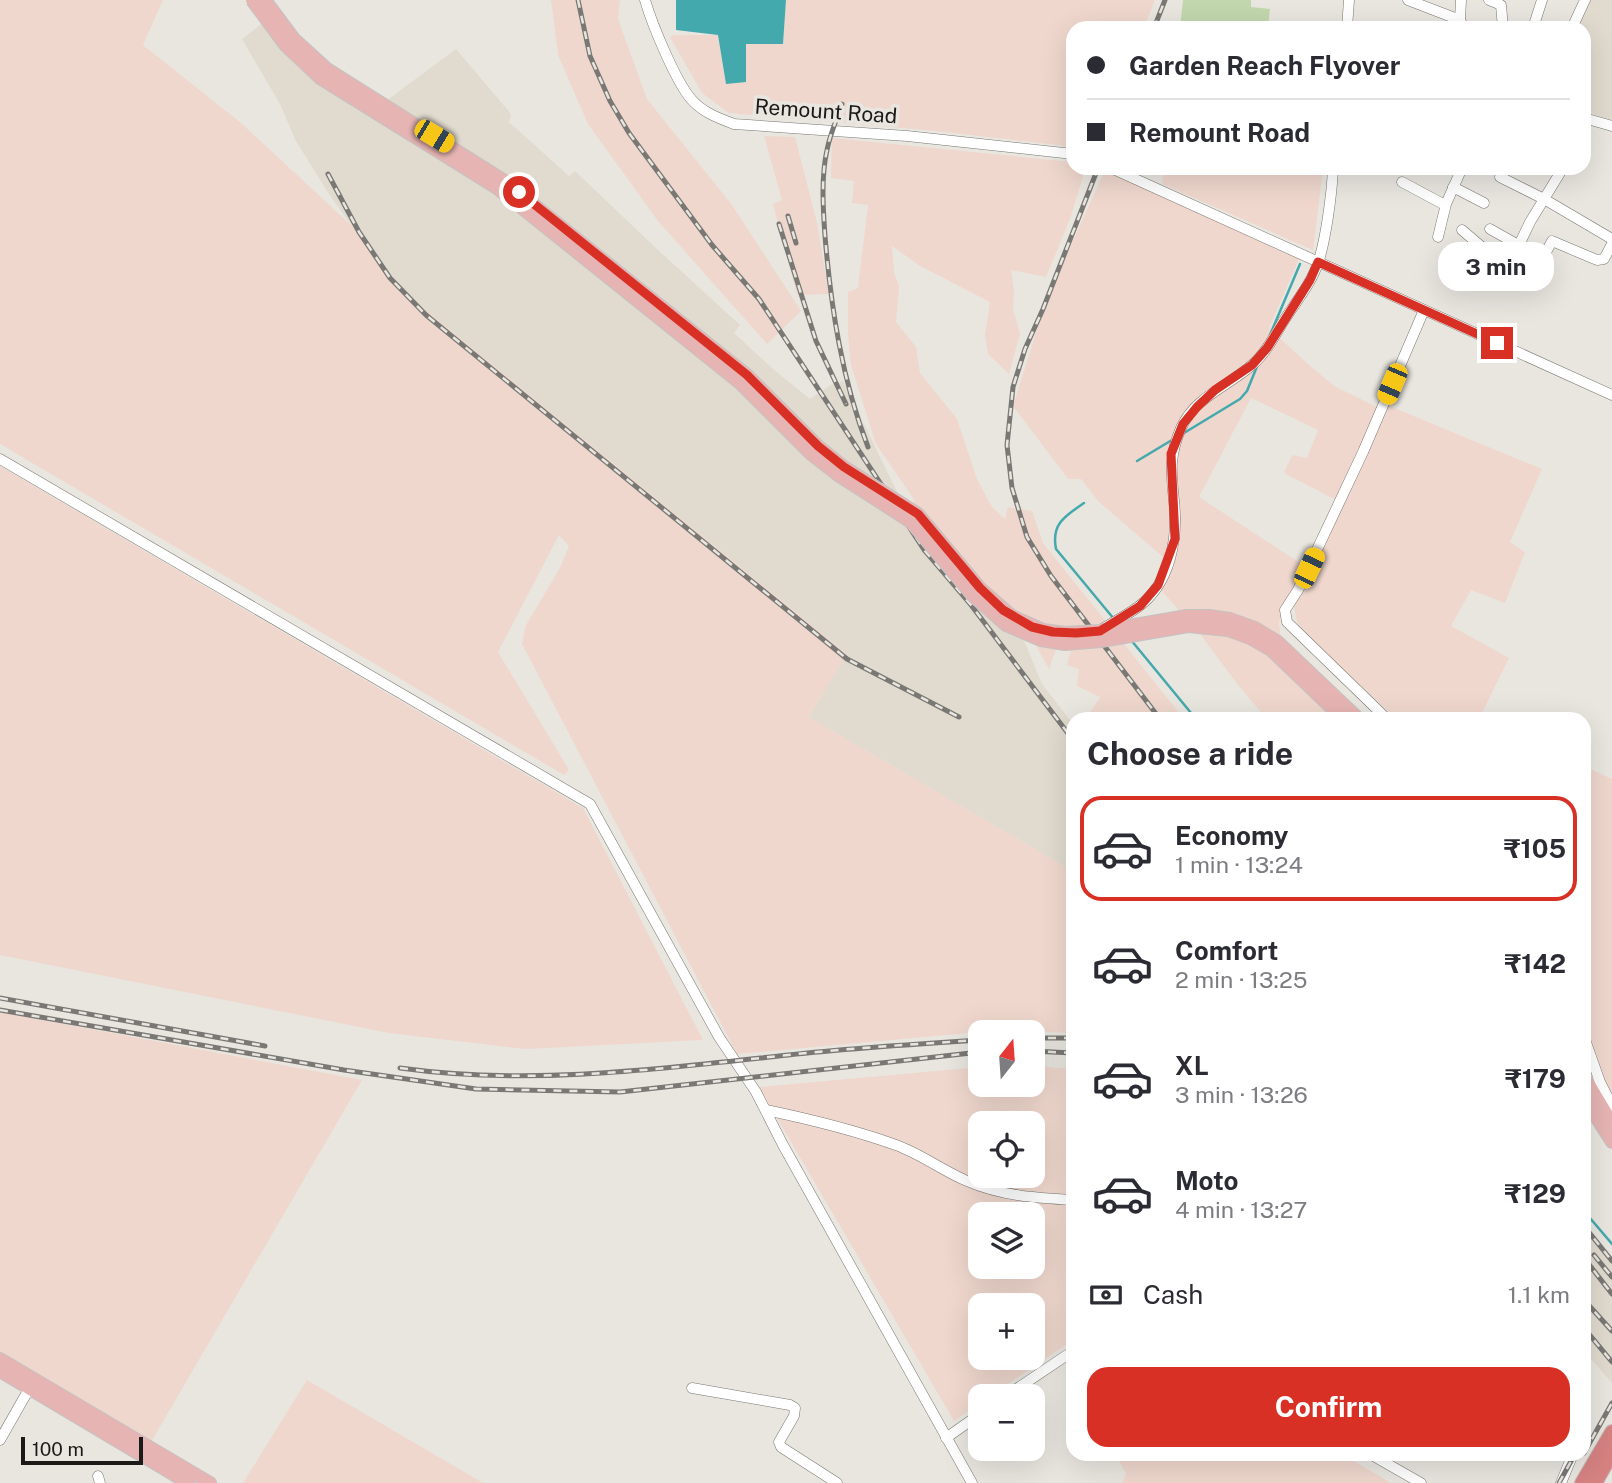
<!DOCTYPE html>
<meta charset="utf-8">
<style>
body{margin:0;font-family:"Public Sans",sans-serif;background:#f7f7f7;color:#2b2b33;height:100vh;display:flex;flex-direction:column;font-size:26px;white-space:nowrap}
*{box-sizing:border-box;margin:0}
p{font-size:23px;color:#7c7c81}
.icon{flex:none;width:38px;height:38px;fill:none;stroke:currentColor;stroke-width:2;stroke-linecap:round;stroke-linejoin:round}
.map{position:relative;flex:1;overflow:hidden}
.details{position:absolute;left:1066px;top:712px;width:525px;height:749px;display:flex;flex-direction:column;background:#fff;border-radius:21px;box-shadow:0 7px 28px #0002}
.details>*{flex:none}
.guide{position:absolute;left:1066px;top:21px;width:525px;height:154px;border-radius:21px;box-shadow:0 7px 28px #0002;display:grid;align-content:center;height:154px;padding:0 21px;background:#fff}
.needle{width:46px;rotate:17deg}
.fabs{position:absolute;left:968px;top:1020px;display:grid;gap:14px}
.fabs a{display:grid;place-items:center;width:77px;height:77px;border-radius:14px;background:#fff;box-shadow:0 7px 28px #0002;font-size:35px}
.scale{position:absolute;left:21px;bottom:18px;width:122px;box-sizing:border-box;padding-left:7px;border:4px solid #1b1a18;border-top:0;font-size:19px;line-height:24px;white-space:nowrap;color:#1b1a18;-webkit-text-stroke:5px #e9e6e0;paint-order:stroke}
.end{position:absolute;width:32px;height:32px;margin:-16px;border:9px solid #d93025;background:#fff;box-shadow:0 0 0 4px #fff}
.from{border-radius:50%}
.bubble{position:absolute;height:49px;border-radius:21px;background:#fff;box-shadow:0 7px 28px #0002;font-size:23px;font-weight:700;line-height:49px;text-align:center}
.car{position:absolute;width:21px;height:42px;margin:-21px -10px;border-radius:9px;box-shadow:0 0 5px 2px #0007;background:linear-gradient(#f5c518 24%,#345 0 40%,#f5c518 0 76%,#345 0 86%,#f5c518 0)}
.guide b{display:flex;align-items:center;gap:24px;height:66px;font-size:26px}
.guide b+b{border-top:2px solid #e1e1e2}
.guide i{width:18px;height:18px;background:#2b2b33}
ul{padding:0;list-style:none}
li{display:flex;align-items:center;gap:21px;height:105px;margin:0 14px 10px;padding:0 7px;border:4px solid transparent;border-radius:21px}
li div{flex:1}
li b{display:block;font-size:26px}
li em{font-style:normal;font-weight:700}
li.selected{border-color:#d93025}
li>.icon{width:63px;height:63px;stroke-width:1.5}
h2{padding:0 21px;font-size:32px;line-height:84px}
.pay{display:flex;align-items:center;gap:18px;height:77px;padding:0 21px;font-size:26px}
.pay p{margin-inline-start:auto}
.action{display:flex;gap:14px;margin-top:auto;padding:14px 21px}
.action a{flex:1;height:80px;border-radius:21px;background:#d93025;color:#fff;font-size:28px;font-weight:700;line-height:80px;text-align:center}
.map>svg:first-child{display:block}
.industrial{fill:#efd7cd;fill-rule:evenodd}
.built{fill:#e1dace}
.green{fill:#c2d7ad}
.water{fill:#44a9ad}
.lines{fill:none;stroke-linecap:round;stroke-linejoin:round}
.stream{stroke:#44a9ad;stroke-width:2.5}
.minor-casing{stroke:#797772;stroke-width:11}
.major-casing{stroke:#c4c3c3;stroke-width:14}
.highway-casing{stroke:#c4c3c3;stroke-width:16}
.minor{stroke:#fff;stroke-width:10}
.major{stroke:#e6b4b3;stroke-width:12}
.highway{stroke:#d58281;stroke-width:14}
.rail-casing{stroke:#7a7874;stroke-width:5}
.rail{stroke:#e9e6e0;stroke-width:2.5;stroke-dasharray:8;stroke-linecap:butt}
.major-bridge-casing{stroke:#c4c3c3;stroke-width:14;stroke-linecap:butt}
.major-bridge{stroke:#e6b4b3;stroke-width:12}
.route{stroke:#d93025;stroke-width:9}
.labels{text-anchor:middle;dominant-baseline:central;stroke-width:7;stroke-linejoin:round;paint-order:stroke}
.street-label{font-size:21px;fill:#1b1a18;stroke:#e9e6e0}
</style>
<div class="map">
<svg width="1612" height="1483" viewBox="0 0 1612 1483">
<rect width="100%" height="100%" fill="#e9e6e0"/>
<g class="industrial">
<path d="M0,0H163L143,45L241,123L352,226L406,294L847,654L809,717L1073,871V1033L1022,1031L980,1032L737,1054L522,644L526,625L560,568L569,546L559,535L498,652L569,770L564,775L0,444Z"/>
<path d="M551,0H620L618,19L647,99L732,205L801,311L767,344L658,221L588,124L558,55Z"/>
<path d="M786,0H1155L1144,28H1073V147L936,131L729,113L702,93L670,37L674,35H718L726,84L745,44H783Z"/>
<path d="M764,136L795,137L817,223L829,294L797,295L773,204L782,200Z"/>
<path d="M832,138L1072,162L1073,168L1085,170L1070,219L1046,277L1011,270L1014,291L1013,309L1020,334L1009,374L988,354L985,335L990,302L920,266L892,246L894,273L899,286L896,322L916,347L920,373L957,419L977,479L992,507L1005,519L1008,507L1032,511L1043,543L1184,719H1097L1090,713L1100,697L1077,686L1079,669L1067,665L1073,641L1061,635L1049,669L1017,612L974,598L907,507L915,501L876,444L851,365L848,335V292L858,288L868,205L852,203L854,181L831,178Z"/>
<path d="M1106,168L1299,259L1269,328L1309,365L1334,386L1379,408L1336,500L1284,473L1292,455L1307,458L1318,430L1251,398L1199,497L1306,567L1282,609L1279,623L1281,642L1364,719H1267L1238,685L1200,634L1160,589L1163,557L1099,502L1081,479H1068L1013,406L1047,298Z"/>
<path d="M1164,168H1323L1313,250L1162,184Z"/>
<path d="M1387,405L1542,469L1510,542L1525,552L1505,603L1471,590L1451,626L1509,658L1480,717L1484,719H1397L1310,640L1297,622L1294,606L1318,560Z"/>
<path d="M0,466L583,808L703,1040L526,1049L389,1033L0,955Z"/>
<path d="M1584,766L1612,779V1105L1584,1033Z"/>
<path d="M0,1012L362,1080L151,1442L0,1354Z"/>
<path d="M1033,1066L1073,1069V1340L990,1396H980V1403L954,1421L759,1087L980,1067V1085H1032ZM980,1124H1032V1176H980ZM980,1214H1032V1267H980ZM980,1306H1032V1358H980Z"/>
<path d="M307,1380L483,1483H243Z"/>
<path d="M1116,1454H1342L1391,1483H1122L1126,1474Z"/>
</g>
<g class="built">
<path d="M1589,0H1612V120L1584,111V28H1577Z"/>
<path d="M264,22L378,107L456,49L511,114L509,122L569,176L575,171L658,250L740,325L734,333L773,369L810,399L831,385L843,381L901,500L1013,614L1042,684L1073,724V871L809,717L847,654L406,294L366,246L327,191L296,141L280,104L242,39Z"/>
<path d="M1584,1227L1612,1262V1383L1584,1351Z"/>
</g>
<path class="green" d="M1183,0H1251V7L1270,9L1268,28H1180Z"/>
<path class="water" d="M676,0H786L783,44H746V82L726,84L718,35L676,30Z"/>
<g class="lines">
<g class="stream">
<path d="M1270,335L1300,264"/>
<path d="M1184,433L1240,399L1247,391L1258,364"/>
<path d="M1137,461L1172,440"/>
<path d="M1084,503C1065,516 1051,524 1056,549L1114,619"/>
<path d="M1131,640L1196,719"/>
<path d="M1584,1211L1612,1244"/>
</g>
<defs>
<g id="minor">
<path d="M645,0C652,24 675,80 691,99C702,112 718,118 734,124L907,136L1073,154"/>
<path d="M1408,0L1460,20L1464,28"/>
<path d="M1489,0L1501,5L1503,28"/>
<path d="M1460,20L1461,0"/>
<path d="M1347,28L1349,0"/>
<path d="M1533,28L1542,0"/>
<path d="M1572,28L1585,0"/>
<path d="M1584,118L1612,126"/>
<path d="M1111,168L1612,395"/>
<path d="M1505,168L1500,177L1544,199L1612,239"/>
<path d="M1402,182L1445,205"/>
<path d="M1453,187L1484,203"/>
<path d="M1490,229L1520,246"/>
<path d="M1462,230L1483,248L1537,269L1552,241L1597,260L1604,259L1612,244"/>
<path d="M1438,237L1446,204L1462,168"/>
<path d="M1501,283L1530,222L1563,168"/>
<path d="M0,459L590,804L719,1037L756,1092L783,1145L972,1483"/>
<path d="M1102,629C1114,622 1127,615 1138,607C1171,583 1178,538 1174,501C1171,471 1169,456 1181,428C1195,397 1228,386 1252,365C1265,354 1274,337 1283,322C1295,303 1311,284 1318,263C1326,239 1332,193 1333,168"/>
<path d="M1387,719L1287,622L1285,610L1298,590L1363,452L1424,310"/>
<path d="M1584,1037L1600,1082L1612,1106"/>
<path d="M766,1110C809,1119 854,1130 896,1145C921,1154 943,1171 967,1181C1001,1196 1037,1198 1073,1200"/>
<path d="M692,1388L790,1405L795,1408L794,1416L779,1442L781,1447L837,1483"/>
<path d="M1006,1396L1073,1351"/>
<path d="M946,1438L980,1414"/>
<path d="M0,1440L29,1389"/>
<path d="M1370,1454L1421,1483"/>
<path d="M98,1476L100,1483"/>
<path d="M1561,1483L1573,1454"/>
</g>
<g id="major">
<path d="M1584,1076L1612,1123"/>
<path d="M1584,1098L1612,1142"/>
<path d="M0,1359L210,1483"/>
<path d="M0,1371L188,1483"/>
</g>
<g id="highway">
<path d="M1582,1483L1612,1432"/>
<path d="M1595,1483L1612,1453"/>
</g>
</defs>
<use href="#minor" class="minor-casing"/>
<use href="#major" class="major-casing"/>
<use href="#highway" class="highway-casing"/>
<use href="#minor" class="minor"/>
<use href="#major" class="major"/>
<use href="#highway" class="highway"/>
<defs>
<g id="rail">
<path d="M578,0L590,56L610,101L629,133L712,245L759,299L925,551L971,605L1073,740"/>
<path d="M1154,28L1165,0"/>
<path d="M842,104C837,119 830,134 827,150C821,177 823,208 825,236C831,308 842,380 868,447"/>
<path d="M1098,168L1043,309L1025,349L1013,387L1007,445L1012,488L1027,537L1051,576L1160,719"/>
<path d="M328,174L359,232L390,278L426,315L847,659L959,717"/>
<path d="M788,216L796,243"/>
<path d="M779,224L816,341L846,404"/>
<path d="M0,998L265,1046"/>
<path d="M0,1010L344,1070L476,1089L620,1092L980,1052"/>
<path d="M1032,1038H1073"/>
<path d="M1032,1051L1073,1053"/>
<path d="M400,1068C529,1086 660,1069 788,1055C852,1048 916,1044 980,1040"/>
<path d="M1584,1226L1612,1261"/>
<path d="M1594,1255L1612,1277"/>
<path d="M1584,1258L1612,1294"/>
<path d="M1584,1300L1612,1331"/>
<path d="M1584,1328L1612,1362"/>
<path d="M1584,1453L1612,1403"/>
<path d="M1559,1483L1575,1454"/>
</g>
</defs>
<use href="#rail" class="rail-casing"/>
<use href="#rail" class="rail"/>
<defs>
<g id="major-bridge">
<path d="M252,0L286,46L320,78L497,188L740,383L811,454L838,475L911,522L972,595L1006,625L1041,640L1065,644L1101,641L1188,626L1228,630L1250,638L1271,650L1343,719"/>
<path d="M265,0L294,39L327,69L503,180L747,375L818,446L844,467L918,514L980,588L1012,616L1043,630L1065,633L1100,631L1187,616H1209L1230,619L1255,628L1278,642L1359,719"/>
</g>
</defs>
<use href="#major-bridge" class="major-bridge-casing"/>
<use href="#major-bridge" class="major-bridge"/>
</g>
<g class="lines">
<path class="route" d="M519,192L747,375L818,446L844,467L918,514L980,588L1003,610L1032,627L1053,632L1076,633L1100,631L1140,606L1158,585L1175,539L1171,454L1183,424L1197,407L1215,390L1252,365L1267,348L1310,280L1318,262L1497,343"/>
</g>
<g class="labels">
<g class="street-label">
<text transform="translate(826 111) rotate(4)">Remount Road</text>
</g>
</g>
</svg>
<div class="fabs">
<a><svg class="needle" viewBox="-14 -14 28 28"><path d="M0-13l5 13h-10z" fill="#e53935"/><path d="M0 13l5-13h-10z" fill="#7c7c81"/></svg></a>
<a><svg class="icon" aria-label="locate" viewBox="0 0 24 24"><circle cx="12" cy="12" r="6"/><path d="M12 2v4M12 18v4M2 12h4M18 12h4"/></svg></a>
<a><svg class="icon" aria-label="layers" viewBox="0 0 24 24"><path d="M12 4l9 5-9 5-9-5zM3 14l9 5 9-5"/></svg></a>
<a>+</a>
<a>−</a>
</div>
<div class="scale">100 m</div>
<i class="end from" style="left:519px;top:192px"></i>
<i class="end" style="left:1497px;top:343px"></i>
<div class="bubble" style="left:1438px;top:242px;width:116px">3 min</div>
<i class="car" style="left:434px;top:136px;rotate:121deg"></i>
<i class="car" style="left:1392px;top:384px;rotate:203deg"></i>
<i class="car" style="left:1309px;top:568px;rotate:25deg"></i>
<div class="guide">
<b><i class="from"></i>Garden Reach Flyover</b>
<b><i></i>Remount Road</b>
</div>
<section class="details">
<h2>Choose a ride</h2>
<ul>
<li class="selected"><svg class="icon" aria-label="car" viewBox="0 0 24 24"><path d="M5 17H2v-5l4-1 3-4h7l3 4 3 1v5h-3M9 17h6M6 11h13"/><circle cx="7" cy="17" r="2"/><circle cx="17" cy="17" r="2"/></svg><div><b>Economy</b><p>1 min · 13:24</p></div><em>₹105</em></li>
<li><svg class="icon" aria-label="car" viewBox="0 0 24 24"><path d="M5 17H2v-5l4-1 3-4h7l3 4 3 1v5h-3M9 17h6M6 11h13"/><circle cx="7" cy="17" r="2"/><circle cx="17" cy="17" r="2"/></svg><div><b>Comfort</b><p>2 min · 13:25</p></div><em>₹142</em></li>
<li><svg class="icon" aria-label="car" viewBox="0 0 24 24"><path d="M5 17H2v-5l4-1 3-4h7l3 4 3 1v5h-3M9 17h6M6 11h13"/><circle cx="7" cy="17" r="2"/><circle cx="17" cy="17" r="2"/></svg><div><b>XL</b><p>3 min · 13:26</p></div><em>₹179</em></li>
<li><svg class="icon" aria-label="car" viewBox="0 0 24 24"><path d="M5 17H2v-5l4-1 3-4h7l3 4 3 1v5h-3M9 17h6M6 11h13"/><circle cx="7" cy="17" r="2"/><circle cx="17" cy="17" r="2"/></svg><div><b>Moto</b><p>4 min · 13:27</p></div><em>₹129</em></li>
</ul>
<div class="pay"><svg class="icon" aria-label="cash" viewBox="0 0 24 24"><path d="M3 7h18v10H3z"/><circle cx="12" cy="12" r="2"/></svg>Cash<p>1.1 km</p></div>
<div class="action"><a>Confirm</a></div>
</section>
</div>
